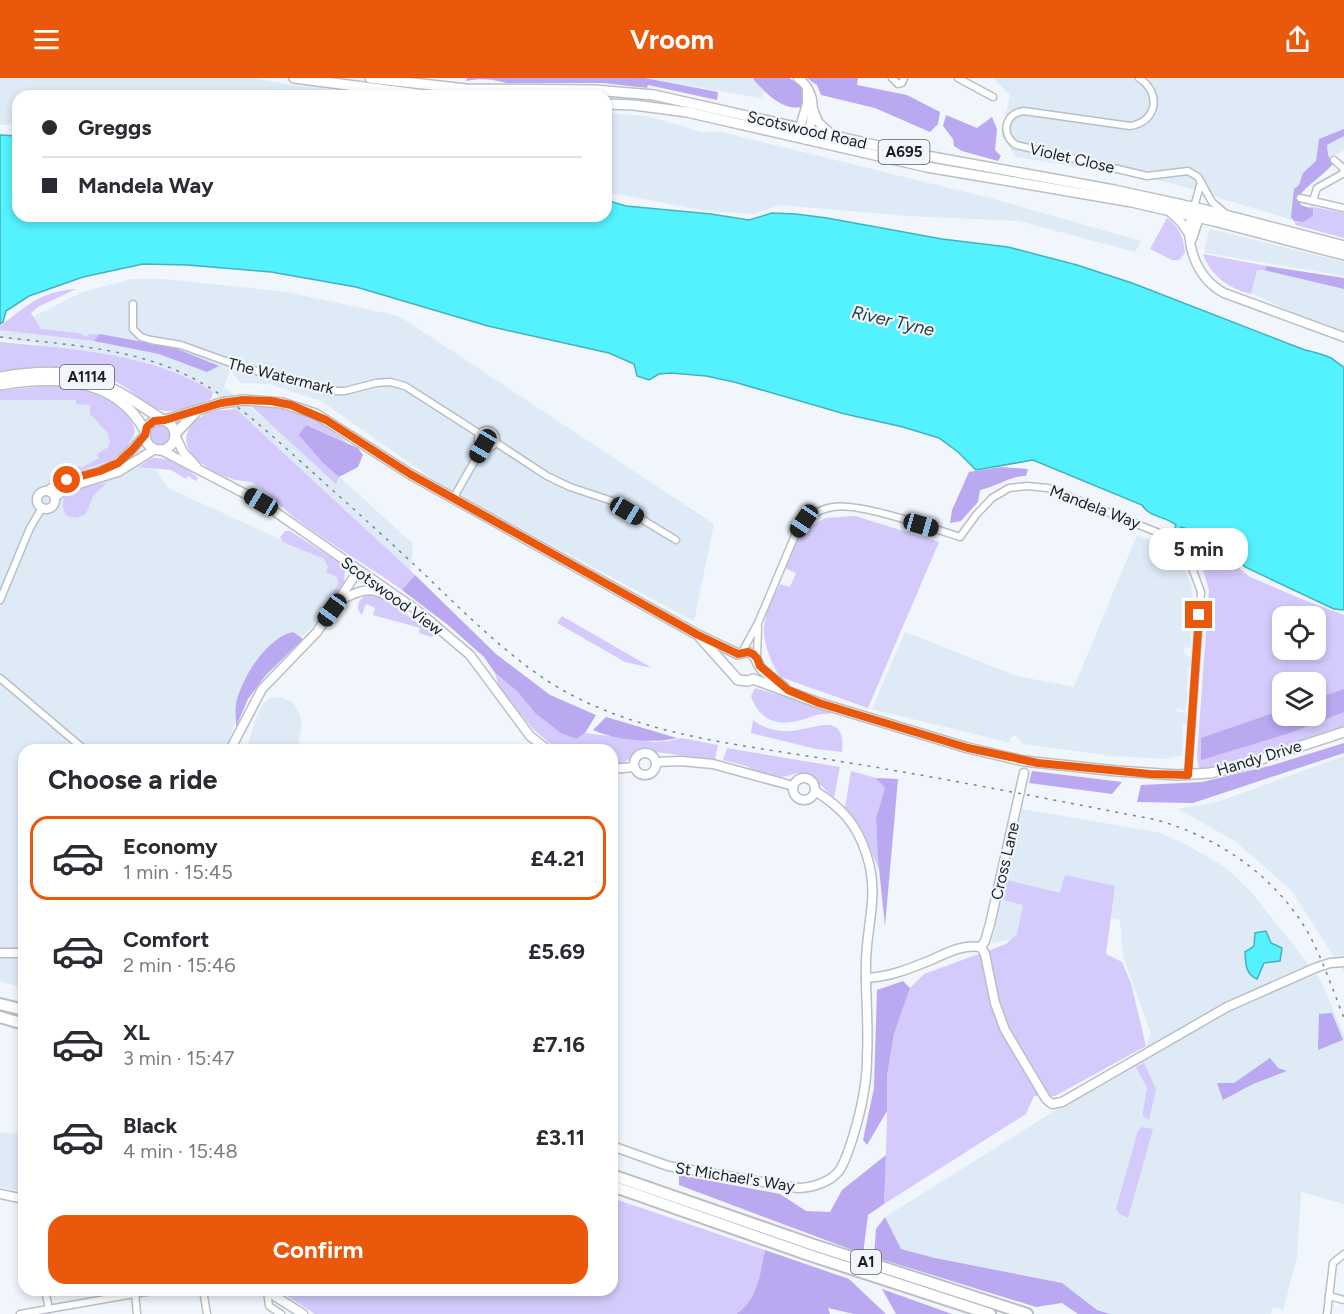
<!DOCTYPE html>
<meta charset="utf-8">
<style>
body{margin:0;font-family:Figtree,sans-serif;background:#f2f2f3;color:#2b2b33;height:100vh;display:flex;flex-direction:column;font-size:22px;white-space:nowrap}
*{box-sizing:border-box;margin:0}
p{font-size:20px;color:#7c7c81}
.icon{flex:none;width:33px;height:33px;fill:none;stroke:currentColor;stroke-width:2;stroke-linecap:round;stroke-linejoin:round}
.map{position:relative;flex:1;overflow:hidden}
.drawer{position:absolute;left:18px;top:666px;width:600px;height:552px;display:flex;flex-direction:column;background:#fff;border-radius:18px;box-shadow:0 3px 9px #0003}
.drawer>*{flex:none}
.hud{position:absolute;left:12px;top:12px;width:600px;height:132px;border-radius:18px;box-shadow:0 3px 9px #0003;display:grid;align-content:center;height:132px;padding:0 30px;background:#fff}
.controls{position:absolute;left:1272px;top:528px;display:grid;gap:12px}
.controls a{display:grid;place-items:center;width:54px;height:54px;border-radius:12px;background:#fff;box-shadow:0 3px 9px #0003;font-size:30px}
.end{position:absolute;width:27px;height:27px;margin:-14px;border:8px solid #ea580c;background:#fff;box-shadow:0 0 0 3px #fff}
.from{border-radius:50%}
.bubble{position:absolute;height:42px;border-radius:18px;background:#fff;box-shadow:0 3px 9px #0003;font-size:20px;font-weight:700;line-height:42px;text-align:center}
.car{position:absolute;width:18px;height:36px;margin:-18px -9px;border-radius:8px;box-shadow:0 0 4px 2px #0007;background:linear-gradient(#222 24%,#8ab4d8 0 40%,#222 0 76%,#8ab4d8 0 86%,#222 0)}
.hud b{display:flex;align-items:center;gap:21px;height:57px;font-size:22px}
.hud b+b{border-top:2px solid #e1e1e2}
.hud i{width:15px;height:15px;background:#2b2b33}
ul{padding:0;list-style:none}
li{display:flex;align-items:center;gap:18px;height:84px;margin:0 12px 9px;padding:0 18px;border:3px solid transparent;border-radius:18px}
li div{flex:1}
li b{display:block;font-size:22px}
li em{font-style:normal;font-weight:700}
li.on{border-color:#ea580c}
li>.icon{width:54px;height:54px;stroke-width:1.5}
h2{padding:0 30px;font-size:27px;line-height:72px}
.action{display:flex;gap:12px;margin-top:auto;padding:12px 30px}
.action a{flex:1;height:69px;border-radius:18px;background:#ea580c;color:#fff;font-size:24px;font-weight:700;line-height:69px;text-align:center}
header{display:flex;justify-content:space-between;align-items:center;height:78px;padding:0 30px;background:#ea580c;color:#fff;font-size:27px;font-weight:700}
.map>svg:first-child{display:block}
.built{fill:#deeaf6}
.green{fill:#d4cafb;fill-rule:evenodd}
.forest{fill:#baa8f1}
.water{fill:#54f1ff;stroke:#43b2bc;stroke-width:1.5}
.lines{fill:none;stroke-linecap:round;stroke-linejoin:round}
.street-casing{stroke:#b9bfc5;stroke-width:9}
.secondary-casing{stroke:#b9bfc5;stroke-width:11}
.primary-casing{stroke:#b9bfc5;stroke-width:12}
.highway-casing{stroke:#b9bfc5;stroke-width:14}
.street{stroke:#fff;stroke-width:6}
.secondary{stroke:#fff;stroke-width:8}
.primary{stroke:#fff;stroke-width:9}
.highway{stroke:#fff;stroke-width:10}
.rail{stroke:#808488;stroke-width:1.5;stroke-dasharray:3 6;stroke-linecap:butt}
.primary-bridge-casing{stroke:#b9bfc5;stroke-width:12;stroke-linecap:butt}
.primary-bridge{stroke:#fff;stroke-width:9}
.route{stroke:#ea580c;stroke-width:8}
.labels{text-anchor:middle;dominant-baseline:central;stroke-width:4.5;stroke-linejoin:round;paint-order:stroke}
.shield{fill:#f0f6fc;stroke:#5c5f63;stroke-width:1.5}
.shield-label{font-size:15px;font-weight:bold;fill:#1c1e21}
.street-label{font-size:16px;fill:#1c1e21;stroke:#f0f6fc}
.water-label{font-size:18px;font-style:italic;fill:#253f42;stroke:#f0f6fc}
</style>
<header><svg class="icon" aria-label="menu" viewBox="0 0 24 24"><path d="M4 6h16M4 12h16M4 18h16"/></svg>Vroom<svg class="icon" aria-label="share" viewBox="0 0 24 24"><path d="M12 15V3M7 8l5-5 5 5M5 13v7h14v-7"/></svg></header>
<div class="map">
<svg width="1344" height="1236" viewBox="0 0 1344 1236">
<rect width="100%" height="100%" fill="#f0f6fc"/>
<g class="built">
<path d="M0,0H253L291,7L398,18H18V46L0,47Z"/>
<path d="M645,0H754L764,13L761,20Z"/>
<path d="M993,0H1344V72L1305,95L1296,143L1167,104L1016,79L1001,58L1010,17Z"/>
<path d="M606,35L647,38L702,54H721L990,120L1141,163L1135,174L1019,143L908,138L780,127L753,136L707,133L606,114Z"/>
<path d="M1210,151L1344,184V198L1205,175L1204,171Z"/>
<path d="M1256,189L1344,208V260L1248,213Z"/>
<path d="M132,201H165L287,214L399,238L714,446L694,543L450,413L321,323L269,306L241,305L230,292L224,309L260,338L284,348L413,466L410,503L235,336L232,329L216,316L43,275L38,266L0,260V251L40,250L33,239L82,214Z"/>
<path d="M72,317L121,337L168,410L341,489L339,511L316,546L260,597L239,633L226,672H24V909L0,904V321Z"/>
<path d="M1137,457L1158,465L1172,475L1183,488L1191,506L1193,521L1190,570L1185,569L1184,574L1187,578L1192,579L1191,588L1188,589L1187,622L1185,633L1178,630L1176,633L1187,635V647L1183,645L1182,677L1164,681L1113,678L1023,666L1015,657L1009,661L1011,665L872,631L905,554L1017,598L1074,609Z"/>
<path d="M280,619L292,624L299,634L302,648L297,672H246L256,640L263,626L269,620Z"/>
<path d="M1344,678V895L1292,813L1235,763L1178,731L1220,723Z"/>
<path d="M1022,731L1157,754L1185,766L1225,789L1252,815L1320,901L1344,957V1126L1301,1114L1297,1180L1283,1232L1273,1229L1271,1236H1110L1097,1232L1062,1205L935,1180L901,1171L885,1139L1059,1030L1142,983L1151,955L1123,879L1120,842L1102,839L991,866Z"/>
<path d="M7,1054L24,1058V1114L0,1109V1055Z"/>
</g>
<g class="green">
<path d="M1309,128L1344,135V160L1296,147L1294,143L1297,144L1313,132Z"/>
<path d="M1167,140C1180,150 1183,159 1185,175L1179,182H1172L1150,171Z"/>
<path d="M1203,176L1267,188L1264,192H1257L1251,216C1228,210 1211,198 1203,176Z"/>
<path d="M76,211L38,229L31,235L41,251L79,255L86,259L90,256H100L94,263L0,252V248C27,228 41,213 76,211Z"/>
<path d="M0,264C70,271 153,275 213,314L211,321C198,326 181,334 166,333C150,332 133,312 118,305C111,301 101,297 92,295C62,286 31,289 0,293Z"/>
<path d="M53,307C62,308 73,308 82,311C102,317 133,331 135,354L126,371L109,383L46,404L70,390L71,392L79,388L81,390L99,380L97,376L108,369L110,363L107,354L90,336V327L76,326V322H0V313Z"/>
<path d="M263,327L289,332L318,343L348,365L306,347L300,357L323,385L339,399L336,406L252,329Z"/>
<path d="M236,331L415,497L402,512C367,487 330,466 295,440C283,431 266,412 253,405C248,403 241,403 235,402C214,396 172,374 191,348C202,333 220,332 236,331Z"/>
<circle cx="160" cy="357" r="11"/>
<path d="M152,380C170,379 185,388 198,400L196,403L188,398L186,401L171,392L139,389Z"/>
<path d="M107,405L93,418L86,436L76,440L67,438C50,411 88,408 107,405Z"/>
<path d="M855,438L939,464L868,630L780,599C770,583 761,561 765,543C767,530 775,517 780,506L790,509L796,495L785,490L801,454L825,440Z"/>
<path d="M1183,452L1203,460L1250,499L1304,522L1344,537V648L1244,680L1209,690H1199L1197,679L1209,512L1202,488L1179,461ZM1282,538H1316V572H1282ZM1282,604H1316V638H1282Z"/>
<path d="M285,453H290L341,486L345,492L344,506L324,536L323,532L338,506L337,499L326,494L328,489L324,481L283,464L280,459Z"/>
<path d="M368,516H377L435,557L432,559L419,555L420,550L373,537L375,530L366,526L362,537C354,528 359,521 368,516Z"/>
<path d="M562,538L652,590L625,584L557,545Z"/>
<path d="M495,595L517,613L535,635L575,661L585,655L654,664L669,663L681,660L718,667L715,682L642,672C629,678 629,686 612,687V672H558L534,652L499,610Z"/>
<path d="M755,610L831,633L830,636C818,634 808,641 797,643C775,648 758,640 751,618Z"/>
<path d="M753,642C763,650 776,654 789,653C811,653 847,630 842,674L816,671L751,655Z"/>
<path d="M727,670L840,689L834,720L809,696L799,695L778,700L758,695L747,688L723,682Z"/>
<path d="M851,693L876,700L885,710L876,740L879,792L864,756L845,730Z"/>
<path d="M1065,797L1115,808L1106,876L1122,884L1131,905L1146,968L1055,1018H1034L1026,1036L884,1126L887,1043V998L894,956L910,910L924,896L1006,866L1017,856L1023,827L1003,822L1007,802L1060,815Z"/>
<path d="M1144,985L1156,1011L1149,1042L1143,1038V1034L1147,1010L1136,989Z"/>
<path d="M1142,1049L1153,1051L1128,1140L1120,1136L1116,1131L1138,1053Z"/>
<path d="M612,1120L765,1172C760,1195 758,1222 736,1236H315L278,1212H612Z"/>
</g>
<g class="forest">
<path d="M467,0H645L718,14L717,22L648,7L647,10L603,5H507C493,1 480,0 466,3Z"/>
<path d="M754,0H789L802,8V29C782,33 766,15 753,1Z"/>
<path d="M807,0H858L857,7L907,17L940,34L938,46L930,54L875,30L821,17L817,7Z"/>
<path d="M946,37L977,50L992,39L997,51L995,72L1001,78L998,83L962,73L954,68L953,61L943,48Z"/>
<path d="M1344,51V58L1327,67L1328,77L1333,86C1322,99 1307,106 1298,120L1301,127L1313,131V138L1303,144L1294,143L1291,139L1294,111L1299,107L1303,95L1316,83L1319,61Z"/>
<path d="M1267,188L1344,200V211L1264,192Z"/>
<path d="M100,256L175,270L219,288L207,294L159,276L94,263Z"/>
<path d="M306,347L358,370L363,377L358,389L339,399L323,385L299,357Z"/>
<path d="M1001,389L1028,391L1026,398C1010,398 996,409 980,412L978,424L961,443L950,445L952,432L969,394Z"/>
<path d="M415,497L496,576L550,617L596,637L585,655L576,661L561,655L535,635L517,613L495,595L484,579L448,547L402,512Z"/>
<path d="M293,554L303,561L266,597L248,621L236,649C236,642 235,633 236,626C241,601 267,559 293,554Z"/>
<path d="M1344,611V634L1290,655L1201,682V660L1282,632V638H1316V621Z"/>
<path d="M606,639L677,660C654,666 614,662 593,652Z"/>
<path d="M1344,665V675L1193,725L1137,724L1141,707L1202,704L1273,687Z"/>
<path d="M1032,693L1122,704L1112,716L1029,705Z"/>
<path d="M876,700L898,701L885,848L878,781L876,740L885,710Z"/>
<path d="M903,903L910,910L894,956L887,998V1033L867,1067L863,1062L874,1010L877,912Z"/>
<path d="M1332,935L1343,962L1318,972L1319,936Z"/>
<path d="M1270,980L1278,990L1287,993L1253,1006L1223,1022L1217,1005H1234Z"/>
<path d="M886,1077L884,1126L868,1137L863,1176L679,1107V1097L780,1116L806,1133L830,1134L842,1112Z"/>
<path d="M885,1139L901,1171L935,1180L1062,1205L1097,1232L1110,1236H1078L1062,1225L1036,1229L874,1179L876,1151Z"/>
<path d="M765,1172L849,1201L886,1236H854L828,1230L830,1236H736C758,1222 760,1195 765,1172Z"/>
<path d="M882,1211L952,1236H896Z"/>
</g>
<g class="water">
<path d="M0,57L18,58V138H606V122L626,128L711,136L749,142L772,135L796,136L827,140L942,161L1008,169L1077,187L1132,205L1305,272C1314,274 1323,276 1331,280C1336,283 1338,286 1344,289V532L1334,531L1245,489L1219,461L1181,449L1179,452L1175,450L1176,447C1165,438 1150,440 1142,427L1033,382L976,392L958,374L939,360L903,349L845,336L734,304L706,298L671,295L659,296L649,302L637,298L634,286L609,275L488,248L356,209L271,194L188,187L143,186L83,199L29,218L6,233L3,244L0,246Z"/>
<path d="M1266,853L1271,865L1282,870L1280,883L1264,885L1257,901C1245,896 1246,886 1245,874L1254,868L1255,855Z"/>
</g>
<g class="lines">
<defs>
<g id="street">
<path d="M892,0L898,6L902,5L904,0"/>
<path d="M958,0L993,19"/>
<path d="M1139,0C1162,15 1157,44 1130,48L1024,33C1005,35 1000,56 1016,67L1147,98L1188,93L1198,99L1212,124L1226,136"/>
<path d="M1334,82L1343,90L1344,95"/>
<path d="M1300,120L1344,130"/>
<path d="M1313,123L1317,110L1344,95"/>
<path d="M1194,129L1201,104"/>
<path d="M133,226V251L141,259L151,262L181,267L239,288L328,313H345L376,305L390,304L405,308L480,356"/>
<circle cx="487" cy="361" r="9"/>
<path d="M495,364L547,398L570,409L612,423L676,462"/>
<path d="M454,419L483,368"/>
<path d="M0,522L30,450L42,430"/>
<path d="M742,574L758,545L796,455C805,441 815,432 833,429C859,424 932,450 960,459L976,437L992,420L1009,410L1027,408L1048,410L1159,455L1177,470L1191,487L1201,514L1188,697"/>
<path d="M757,580L758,549"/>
<path d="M0,600L85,672"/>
<path d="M45,1212L49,1231"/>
<path d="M203,1212L207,1236"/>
<path d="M267,1213L269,1228L281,1236"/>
<path d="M135,1215L137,1236"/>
<path d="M1329,1218L1344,1222"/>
<path d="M20,1236L157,1212"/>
<path d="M1327,1236L1333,1185L1344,1176"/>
</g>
<g id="secondary">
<path d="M798,0C820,16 812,39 807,62"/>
<path d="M813,31L818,44L831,56"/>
<path d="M798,56L807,26V13"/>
<path d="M1193,132C1183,163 1195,199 1224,215L1344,259"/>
<path d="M1169,133L1181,144L1189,156"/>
<path d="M1192,161L1201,133"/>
<path d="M176,359L183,374L196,388"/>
<path d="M161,372L261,424L418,533L470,577L530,658L548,672"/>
<circle cx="46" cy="422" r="9"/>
<path d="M48,413C62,399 84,400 101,393C121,386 131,372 145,357"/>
<path d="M55,419L69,409L118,394L155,371"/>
<path d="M339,523C355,515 368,507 385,517"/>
<path d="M230,672L262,611L317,554L358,493"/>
<circle cx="645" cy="686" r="11"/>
<path d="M656,684L681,683L713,686L793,708"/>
<path d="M612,691L634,689"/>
<circle cx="804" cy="711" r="11"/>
<path d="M981,869L985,876L995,925L1005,952L1046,1021L1052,1026L1062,1024L1227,929L1315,890L1330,885L1344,884"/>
<path d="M0,875H24"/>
<path d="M866,900C889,899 909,891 931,882C947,875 962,866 981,869L985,863L990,846L1024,695"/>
<path d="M612,1068L668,1088L798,1110C812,1110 830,1104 839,1093C846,1083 849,1071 853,1059C861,1033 867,1006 867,979C869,947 865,915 866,883C867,843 880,816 866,775C856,745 841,729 815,713"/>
<path d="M0,1116L24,1121"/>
<path d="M265,1212L303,1236"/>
</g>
<g id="primary">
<path d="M294,0L434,18"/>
<path d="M370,0L466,11L594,12L654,17L905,74L1114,112L1206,132L1344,168"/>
<path d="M606,26L634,27L687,34L927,89L1132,124L1214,143L1344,177"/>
<path d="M0,299C77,286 100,300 163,342"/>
<path d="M0,307C54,298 116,298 145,353"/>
<path d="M243,322L282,325L316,336L410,396L698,557L738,576C754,570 754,579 760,589C765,596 777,603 784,609"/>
<circle cx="160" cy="357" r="15"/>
<path d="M165,342L221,325"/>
<path d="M176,355L195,335"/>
<path d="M698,557L738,602L748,603L753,601L819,625L968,670L1024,683L1117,693L1177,697L1210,695L1237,689L1344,654"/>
</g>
<g id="highway">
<path d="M0,926L24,932"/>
<path d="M0,939L24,946"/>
<path d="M612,1097L811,1166L1027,1236"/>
<path d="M612,1108L809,1177L990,1236"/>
</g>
</defs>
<use href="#street" class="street-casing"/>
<use href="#secondary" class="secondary-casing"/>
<use href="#primary" class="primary-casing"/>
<use href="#highway" class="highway-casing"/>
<use href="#street" class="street"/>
<use href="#secondary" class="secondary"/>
<use href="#primary" class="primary"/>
<use href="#highway" class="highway"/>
<path class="rail" d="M0,259C59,266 123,269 178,293C225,314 260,347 298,381C340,419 382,456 423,495C464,534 517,588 568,615C651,660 752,668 844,684C949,701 1053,722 1157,742C1219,760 1272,796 1306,851C1322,879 1332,910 1344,940"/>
<defs>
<path id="primary-bridge" d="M221,325L243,322"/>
</defs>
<use href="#primary-bridge" class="primary-bridge-casing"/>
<use href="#primary-bridge" class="primary-bridge"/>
</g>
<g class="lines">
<path class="route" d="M67,402L100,393L118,385L132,372L145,357L147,349L154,343L165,342L221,325L243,322L271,323L291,327L326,342L410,396L698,557L738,576L748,574L753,576L757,580L760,588L788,612L819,625L968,670L1038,685L1150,696L1188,697L1199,537"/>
</g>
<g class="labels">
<g class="shield">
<rect x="878.5" y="62" width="51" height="24" rx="4.5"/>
<rect x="60" y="287" width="54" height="24" rx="4.5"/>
<rect x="851" y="1172" width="30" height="24" rx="4.5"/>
</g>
<g class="shield-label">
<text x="904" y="74">A695</text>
<text x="87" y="299">A1114</text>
<text x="866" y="1184">A1</text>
</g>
<g class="street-label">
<text transform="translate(807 52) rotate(13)">Scotswood Road</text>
<text transform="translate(1072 80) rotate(13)">Violet Close</text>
<text transform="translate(281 298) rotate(14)">The Watermark</text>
<text transform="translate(1095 429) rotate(21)">Mandela Way</text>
<text transform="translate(392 518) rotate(36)">Scotswood View</text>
<text transform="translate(1259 680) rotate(-17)">Handy Drive</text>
<text transform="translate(1005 783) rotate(-77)">Cross Lane</text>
<text transform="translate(735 1099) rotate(9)">St Michael's Way</text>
</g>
<g class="water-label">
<text transform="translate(893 243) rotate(13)">River Tyne</text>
</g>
</g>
</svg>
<div class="controls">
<a><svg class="icon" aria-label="locate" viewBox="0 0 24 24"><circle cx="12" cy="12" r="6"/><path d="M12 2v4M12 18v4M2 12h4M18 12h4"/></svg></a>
<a><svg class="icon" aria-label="layers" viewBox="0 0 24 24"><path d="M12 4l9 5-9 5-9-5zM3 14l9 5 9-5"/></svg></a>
</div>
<i class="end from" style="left:67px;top:402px"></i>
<i class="end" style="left:1199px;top:537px"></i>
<div class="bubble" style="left:1149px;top:450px;width:99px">5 min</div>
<i class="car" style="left:483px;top:368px;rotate:210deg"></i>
<i class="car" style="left:261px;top:424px;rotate:301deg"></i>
<i class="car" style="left:627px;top:433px;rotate:121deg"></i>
<i class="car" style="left:804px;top:443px;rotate:214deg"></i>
<i class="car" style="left:921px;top:447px;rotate:106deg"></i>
<i class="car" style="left:332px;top:532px;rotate:216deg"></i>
<div class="hud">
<b><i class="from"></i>Greggs</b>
<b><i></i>Mandela Way</b>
</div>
<section class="drawer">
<h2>Choose a ride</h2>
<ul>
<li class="on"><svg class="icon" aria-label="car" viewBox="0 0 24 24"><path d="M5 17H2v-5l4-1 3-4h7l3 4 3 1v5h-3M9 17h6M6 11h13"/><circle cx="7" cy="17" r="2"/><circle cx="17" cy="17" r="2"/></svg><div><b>Economy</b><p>1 min · 15:45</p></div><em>£4.21</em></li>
<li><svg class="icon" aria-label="car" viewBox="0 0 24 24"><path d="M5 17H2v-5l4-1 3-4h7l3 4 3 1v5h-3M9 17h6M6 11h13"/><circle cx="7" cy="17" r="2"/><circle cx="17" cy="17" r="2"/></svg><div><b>Comfort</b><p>2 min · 15:46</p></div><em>£5.69</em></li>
<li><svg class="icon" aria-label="car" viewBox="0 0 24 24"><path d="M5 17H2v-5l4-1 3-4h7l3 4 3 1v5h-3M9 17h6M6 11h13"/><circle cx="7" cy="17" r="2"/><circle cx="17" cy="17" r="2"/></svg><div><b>XL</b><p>3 min · 15:47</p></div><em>£7.16</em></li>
<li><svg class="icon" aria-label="car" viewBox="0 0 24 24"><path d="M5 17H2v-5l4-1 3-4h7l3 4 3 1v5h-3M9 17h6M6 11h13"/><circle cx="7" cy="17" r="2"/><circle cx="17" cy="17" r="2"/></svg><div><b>Black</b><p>4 min · 15:48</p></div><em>£3.11</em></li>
</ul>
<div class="action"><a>Confirm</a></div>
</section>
</div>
